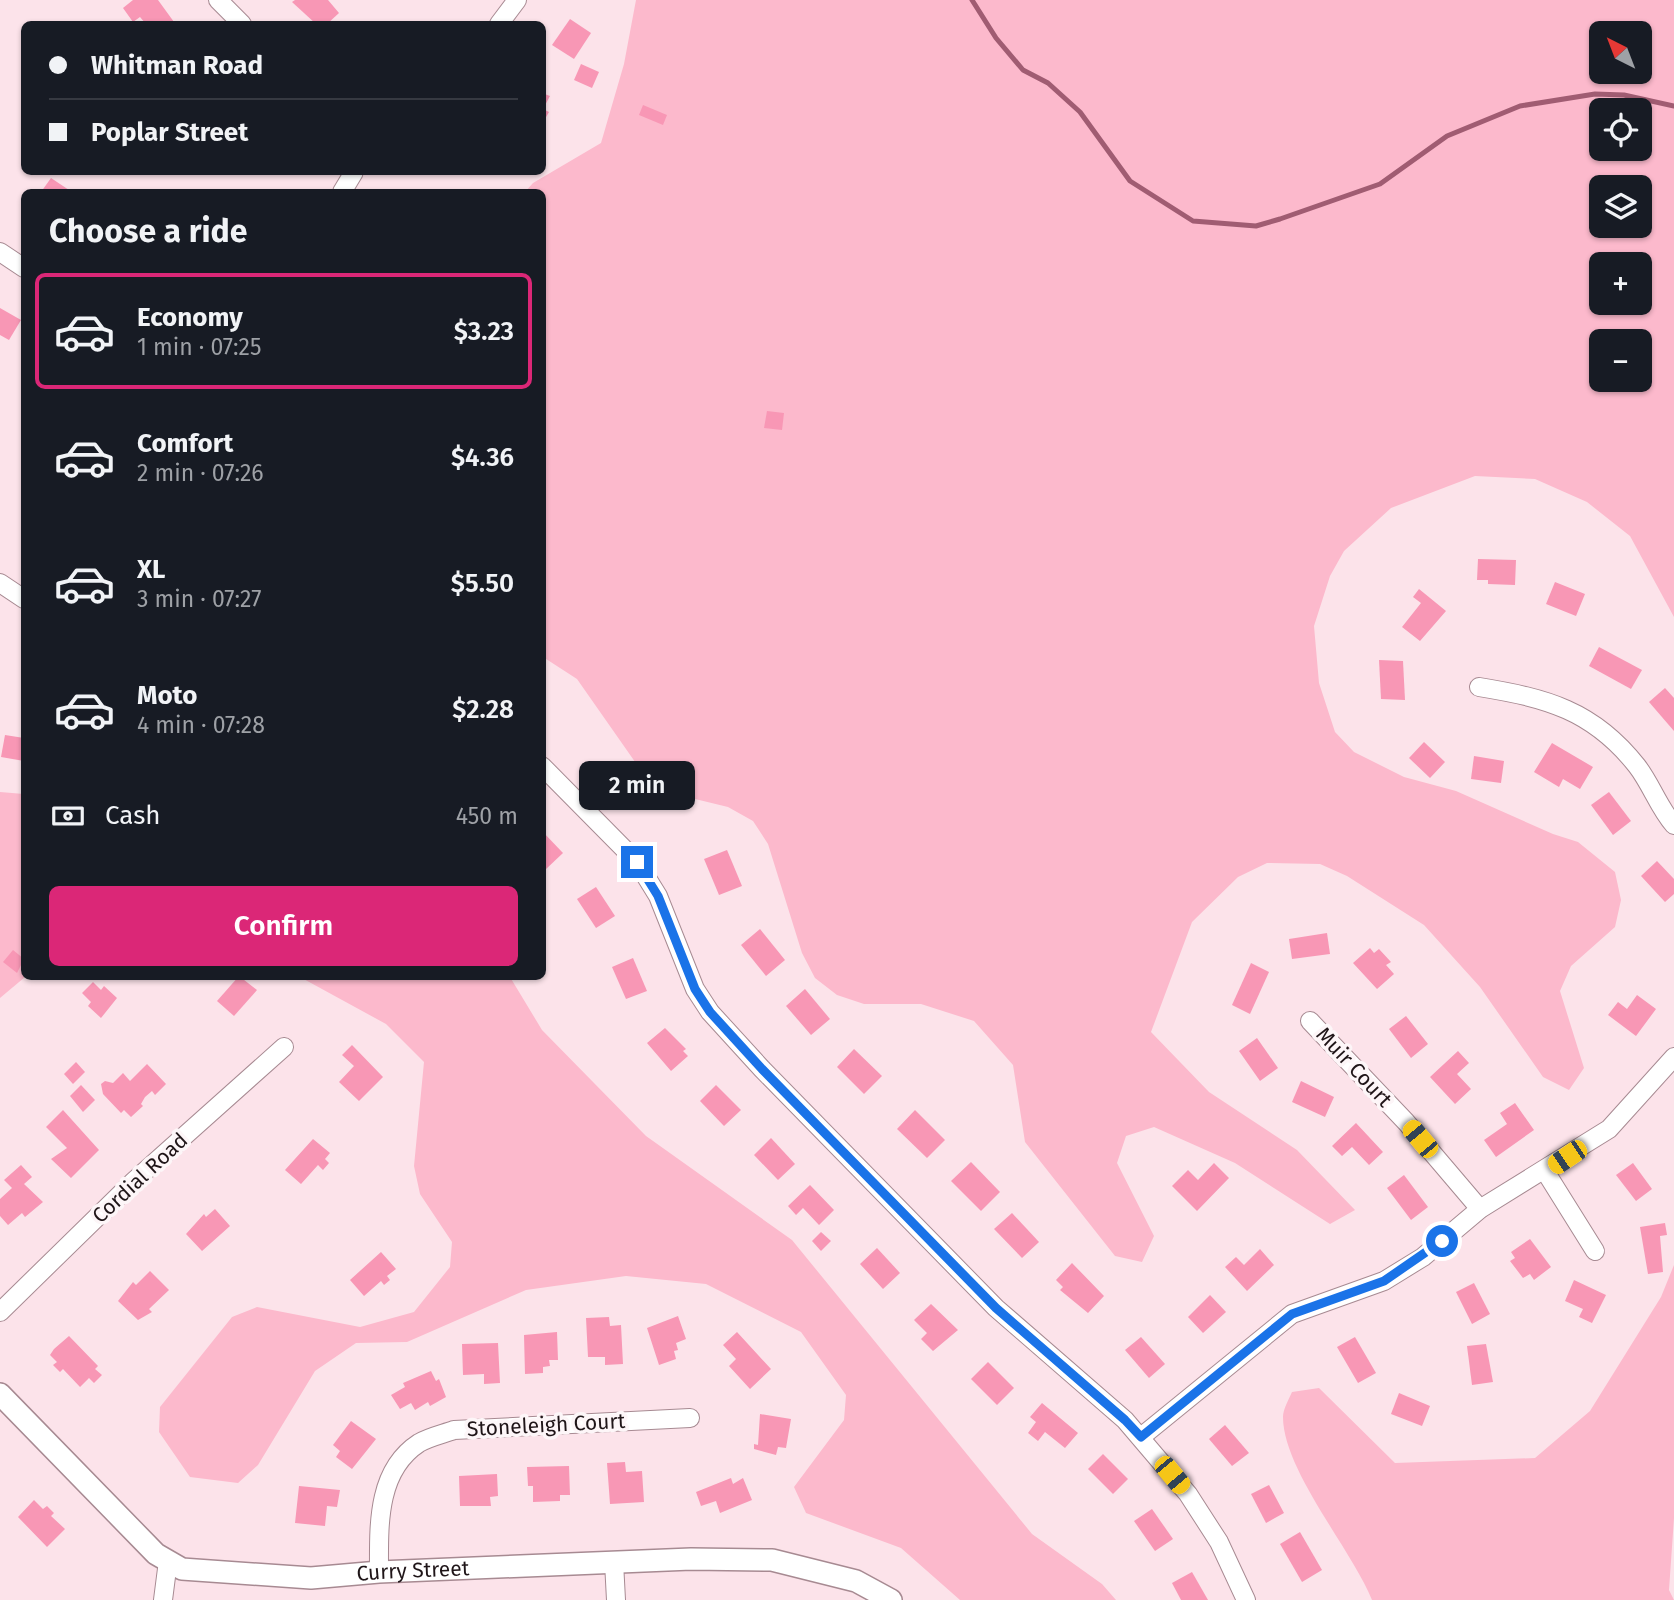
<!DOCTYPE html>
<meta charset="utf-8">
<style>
body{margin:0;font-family:"Fira Sans",sans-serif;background:#242831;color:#f1f3f6;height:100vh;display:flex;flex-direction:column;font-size:26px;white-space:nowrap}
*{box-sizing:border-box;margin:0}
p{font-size:23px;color:#9ea1a6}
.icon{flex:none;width:38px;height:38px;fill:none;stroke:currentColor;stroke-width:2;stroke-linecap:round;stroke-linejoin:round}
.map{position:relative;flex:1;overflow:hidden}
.side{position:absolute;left:21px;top:189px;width:525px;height:791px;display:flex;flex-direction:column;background:#171b24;border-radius:10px;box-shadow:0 2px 5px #0004}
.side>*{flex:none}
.hud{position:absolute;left:21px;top:21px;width:525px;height:154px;border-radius:10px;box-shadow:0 2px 5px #0004;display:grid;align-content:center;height:154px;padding:0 28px;background:#171b24}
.needle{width:46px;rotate:318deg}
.tools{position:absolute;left:1589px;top:21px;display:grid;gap:14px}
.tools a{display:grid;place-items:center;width:63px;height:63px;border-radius:10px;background:#171b24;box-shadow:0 2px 5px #0004;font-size:35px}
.end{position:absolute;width:32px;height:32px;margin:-16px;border:9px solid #1a73e8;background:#fff;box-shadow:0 0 0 4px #fff}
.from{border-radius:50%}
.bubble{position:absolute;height:49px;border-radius:10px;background:#171b24;box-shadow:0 2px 5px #0004;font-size:23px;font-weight:600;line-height:49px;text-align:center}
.car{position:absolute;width:21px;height:42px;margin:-21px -10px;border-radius:9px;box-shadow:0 0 5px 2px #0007;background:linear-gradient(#f5c518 24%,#345 0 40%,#f5c518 0 76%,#345 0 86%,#f5c518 0)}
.hud b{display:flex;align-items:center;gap:24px;height:66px;font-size:26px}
.hud b+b{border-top:2px solid #363941}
.hud i{width:18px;height:18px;background:#f1f3f6}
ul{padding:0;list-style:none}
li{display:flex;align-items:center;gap:21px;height:116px;margin:0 14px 10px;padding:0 14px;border:4px solid transparent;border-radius:10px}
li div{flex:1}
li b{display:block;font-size:26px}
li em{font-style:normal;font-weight:600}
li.active{border-color:#db2777}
li>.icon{width:63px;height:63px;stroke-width:1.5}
h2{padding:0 28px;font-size:32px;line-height:84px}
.pay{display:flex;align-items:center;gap:18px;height:77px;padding:0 28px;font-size:26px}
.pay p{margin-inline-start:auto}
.primary-button{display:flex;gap:14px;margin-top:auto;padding:14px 28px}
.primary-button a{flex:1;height:80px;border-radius:10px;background:#db2777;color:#fff;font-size:28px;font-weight:600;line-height:80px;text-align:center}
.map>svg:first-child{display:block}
.green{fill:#fcb9cc;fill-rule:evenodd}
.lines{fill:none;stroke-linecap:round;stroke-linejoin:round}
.stream{stroke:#a05c72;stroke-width:5}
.building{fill:#f897b5}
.minor-casing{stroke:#a78a92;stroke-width:20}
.tertiary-casing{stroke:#a78a92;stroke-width:24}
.minor{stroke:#fff;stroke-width:18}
.tertiary{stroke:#fff;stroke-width:21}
.route{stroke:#1a73e8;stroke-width:9}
.labels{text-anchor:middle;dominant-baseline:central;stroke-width:7;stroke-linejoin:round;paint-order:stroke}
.street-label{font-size:21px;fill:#1f1518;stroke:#fdf6f8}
</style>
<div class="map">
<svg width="1674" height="1600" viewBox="0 0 1674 1600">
<rect width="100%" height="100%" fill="#fce3ea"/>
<g class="green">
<path d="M636,0H1674V617L1630,536L1587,502L1535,479L1475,476L1391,508L1344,551L1330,576L1314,626L1319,683L1335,732L1354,752L1404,777L1456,791L1553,834L1578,842L1615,872L1621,900L1615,927L1571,966L1560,991L1584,1068L1569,1090L1543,1077L1480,987L1424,925L1347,876L1320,864L1267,863L1238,877L1192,922L1151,1032L1209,1092L1297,1150L1355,1210L1330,1224L1235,1163L1154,1127L1126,1136L1117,1163L1154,1236L1142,1262L1115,1256L1025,1142L1013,1065L974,1021L921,1004H864L837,995L815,978L802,953L768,844L753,821L728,807L654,789L577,679L543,657L542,192H525L533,183L601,143L624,64ZM1601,33H1640V72H1601ZM1601,110H1640V149H1601ZM1601,187H1640V226H1601ZM1601,264H1640V303H1601ZM1601,341H1640V380H1601Z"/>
<path d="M0,792L24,794L25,977L0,998Z"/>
<path d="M300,977H510L542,1030L646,1136L792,1240L1032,1534L1102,1584L1116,1600H960L901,1548L806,1513L794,1487L844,1420L846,1395L801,1332L706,1284L626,1276L526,1290L407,1342L356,1343L315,1371L258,1465L238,1483L190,1477L159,1432L160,1407L232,1317L257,1307L360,1327L414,1312L450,1267L452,1242L420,1194L414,1166L424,1062L386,1024Z"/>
<path d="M1674,1265V1518L1669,1590L1674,1600H1372C1352,1550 1283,1470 1283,1417C1283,1409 1289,1399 1292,1392L1319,1388L1395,1463L1535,1458L1590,1411L1661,1297Z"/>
</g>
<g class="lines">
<path class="stream" d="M972,0L996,38L1023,70L1048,83L1080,112L1130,181L1193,221L1256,226L1280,219L1380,184L1447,136L1520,106L1595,94L1624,95L1674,106"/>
</g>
<g class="building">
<path d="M133,0H158L174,22L146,24L140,17L133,22L123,8Z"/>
<path d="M295,0H328L339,13L327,24H316L292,2Z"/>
<path d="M570,19L591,33L574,59L552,45Z"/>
<path d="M581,64L599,72L592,88L574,80Z"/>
<path d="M542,93L550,96L543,109L549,112L542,124Z"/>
<path d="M643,105L667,115L663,125L639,115Z"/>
<path d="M51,178L72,192H41Z"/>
<path d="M0,308L21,320L9,340L0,335Z"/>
<path d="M767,411L784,413L782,430L764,428Z"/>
<path d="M1478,559L1516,560L1515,585L1488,584V580H1477Z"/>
<path d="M1555,582L1585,594L1576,616L1546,604Z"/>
<path d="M1419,589L1446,611L1420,641L1402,627L1421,603L1413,597Z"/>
<path d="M1599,647L1642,670L1631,689L1589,666Z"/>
<path d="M1379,660L1403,661L1405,700L1381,699Z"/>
<path d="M1665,688L1674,698V731L1649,702Z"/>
<path d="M5,735L24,738V761L1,757Z"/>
<path d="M1424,742L1445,762L1430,778L1409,758Z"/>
<path d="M1552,743L1593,767L1580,789L1563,779L1559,787L1534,772Z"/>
<path d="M1474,756L1504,761L1501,783L1471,779Z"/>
<path d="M1609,792L1631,821L1613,835L1591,805Z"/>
<path d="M542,831L563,853L545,870L542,867Z"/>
<path d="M727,850L742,886L719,895L704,859Z"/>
<path d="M1657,861L1674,879V894L1665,902L1641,876Z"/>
<path d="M596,887L615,916L596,928L577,899Z"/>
<path d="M760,929L785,960L766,976L741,945Z"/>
<path d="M1327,933L1330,954L1292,959L1289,939Z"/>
<path d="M1370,948L1374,953L1379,949L1391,962L1386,965L1394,974L1377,989L1353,963Z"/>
<path d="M13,950L24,959L17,973L3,962Z"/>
<path d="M633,958L647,991L626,999L612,967Z"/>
<path d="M1251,963L1269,972L1250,1014L1232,1005Z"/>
<path d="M239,976L257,990L234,1016L217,1001Z"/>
<path d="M93,982L101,990L104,986L117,998L101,1018L88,1006L91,1002L82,993Z"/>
<path d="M805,989L830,1019L811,1035L786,1006Z"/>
<path d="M1637,995L1656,1009L1636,1036L1608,1015L1618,1002L1627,1009Z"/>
<path d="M1406,1016L1428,1044L1411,1058L1389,1029Z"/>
<path d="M665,1028L686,1049L683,1051L688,1056L671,1071L647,1043Z"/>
<path d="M1257,1038L1278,1068L1260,1081L1239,1051Z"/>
<path d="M352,1045L383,1077L359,1101L339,1082L354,1066L342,1055Z"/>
<path d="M854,1049L882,1076L864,1094L837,1067Z"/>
<path d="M1458,1051L1469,1063L1457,1074L1471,1089L1455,1104L1430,1077Z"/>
<path d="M76,1062L85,1072L73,1084L64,1074Z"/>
<path d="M147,1064L166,1084L155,1095L152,1091L145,1097L141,1104L143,1106L131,1117L124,1110L121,1113L103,1094L101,1084L105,1081L113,1083L123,1073L130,1081Z"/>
<path d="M1301,1081L1334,1097L1325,1117L1292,1102Z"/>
<path d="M81,1085L95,1100L83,1112L70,1096Z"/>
<path d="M716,1085L741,1110L724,1126L700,1101Z"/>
<path d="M1515,1103L1534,1130L1496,1157L1484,1140L1507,1124L1500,1113Z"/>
<path d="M63,1110L99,1150L71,1178L51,1159L67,1148L46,1127Z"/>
<path d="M915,1110L945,1140L927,1158L897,1129Z"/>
<path d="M1356,1123L1383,1152L1369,1165L1352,1147L1342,1156L1332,1146Z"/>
<path d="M771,1138L795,1164L778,1180L754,1155Z"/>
<path d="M313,1139L330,1153L325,1159L329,1163L323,1170L318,1165L301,1184L285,1170Z"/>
<path d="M971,1162L1000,1192L981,1211L951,1181Z"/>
<path d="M1214,1163L1229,1178L1197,1211L1172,1186L1188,1170L1198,1180Z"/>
<path d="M1633,1163L1652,1189L1636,1201L1616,1175Z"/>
<path d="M21,1165L32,1177L24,1184L43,1202L25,1217L22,1213L8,1225L0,1216V1199L12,1188L4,1180Z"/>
<path d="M1404,1175L1428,1207L1411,1220L1387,1188Z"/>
<path d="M810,1185L834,1210L819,1225L803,1208L796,1215L788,1206Z"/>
<path d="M215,1209L230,1226L202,1251L186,1234L204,1214L206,1217Z"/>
<path d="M1012,1213L1039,1242L1022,1258L994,1229Z"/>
<path d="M1665,1223L1667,1235L1660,1236L1663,1272L1648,1274L1640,1227Z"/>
<path d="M821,1232L831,1241L821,1251L812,1241Z"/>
<path d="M1530,1239L1551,1267L1534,1280L1530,1274L1523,1278L1510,1261L1515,1258L1511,1252Z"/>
<path d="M877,1248L900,1273L883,1289L860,1264Z"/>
<path d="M1260,1249L1274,1265L1247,1291L1225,1267L1236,1257L1244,1265Z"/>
<path d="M381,1252L396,1269L387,1276L390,1280L384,1285L381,1281L364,1296L350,1280Z"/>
<path d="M1072,1263L1104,1296L1088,1313L1060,1290L1063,1287L1056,1280Z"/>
<path d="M150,1271L169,1290L149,1309L152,1312L138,1320L118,1301L133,1282L136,1285Z"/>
<path d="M1574,1280L1606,1295L1592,1323L1579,1317L1583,1309L1565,1301Z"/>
<path d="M1474,1283L1490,1314L1472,1324L1456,1292Z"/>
<path d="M1210,1295L1226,1312L1203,1333L1188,1317Z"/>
<path d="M931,1304L958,1330L933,1351L921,1339L927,1333L914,1320Z"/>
<path d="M678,1316L686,1339L676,1343L678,1350L674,1351L676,1359L659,1365L647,1328Z"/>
<path d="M609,1317L610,1326L621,1325L623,1364L605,1365V1357H588L586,1318Z"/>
<path d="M557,1332L558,1360H549L550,1366L543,1367V1373L525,1374L524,1335Z"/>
<path d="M737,1332L771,1369L750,1389L729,1366L736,1359L723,1345Z"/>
<path d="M69,1336L98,1366L95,1369L102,1375L94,1383L89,1378L80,1387L63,1369L60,1372L53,1365L57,1362L50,1355L54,1349Z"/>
<path d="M1141,1337L1165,1364L1149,1378L1125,1350Z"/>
<path d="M1355,1337L1376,1373L1358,1383L1337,1347Z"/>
<path d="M498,1343L500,1383L484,1384V1374L463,1375L462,1344Z"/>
<path d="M1486,1344L1493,1382L1472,1385L1467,1346Z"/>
<path d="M988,1362L1014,1388L997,1405L971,1379Z"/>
<path d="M431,1371L436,1381L439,1379L446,1397L430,1406L428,1402L415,1410L411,1403L400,1409L391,1395L405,1387L403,1383Z"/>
<path d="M1399,1393L1430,1406L1422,1426L1391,1414Z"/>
<path d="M1042,1403L1078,1433L1065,1448L1045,1432L1038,1441L1028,1433L1036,1422L1030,1417Z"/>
<path d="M760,1414L791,1419L786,1448L778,1447L776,1455L754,1449V1444L758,1445Z"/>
<path d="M351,1421L376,1439L352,1469L336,1457L340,1451L333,1445Z"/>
<path d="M1225,1425L1249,1453L1232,1466L1209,1439Z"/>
<path d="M1103,1454L1128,1479L1113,1494L1088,1469Z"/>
<path d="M625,1462L626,1472L642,1471L644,1502L610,1504L607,1463Z"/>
<path d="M569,1466L570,1495H560V1501L533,1502V1486H528L527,1467Z"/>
<path d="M497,1474L498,1496L490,1497L491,1506H460L459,1476Z"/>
<path d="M731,1478L733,1484L743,1478L752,1500L720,1513L716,1501L701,1506L696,1492Z"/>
<path d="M1269,1485L1284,1513L1266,1523L1251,1494Z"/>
<path d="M299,1486L340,1490L337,1507L327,1506L325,1526L295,1523Z"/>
<path d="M34,1500L43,1509L47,1506L54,1513L51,1516L65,1529L47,1547L18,1517Z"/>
<path d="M1152,1509L1173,1539L1155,1551L1134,1521Z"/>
<path d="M1300,1532L1322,1570L1302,1582L1280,1544Z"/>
<path d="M1192,1572L1208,1600H1181L1172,1583Z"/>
</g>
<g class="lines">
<defs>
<g id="minor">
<path d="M218,0L242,24"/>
<path d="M499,24L517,0"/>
<path d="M342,192L354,172"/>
<path d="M0,252L24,268"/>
<path d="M0,583L24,599"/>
<path d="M1479,687C1546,698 1593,710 1637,766C1651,784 1659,808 1674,825"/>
<path d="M542,766L637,862L658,896L695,989L710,1012L762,1069L996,1308L1125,1420L1188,1494L1219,1542L1246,1600"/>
<path d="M1310,1021L1406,1122L1480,1209"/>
<path d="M1545,1171L1595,1251"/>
<path d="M0,1312L134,1181L284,1047"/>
<path d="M1141,1437L1292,1314L1384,1281L1423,1257L1480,1209L1609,1129L1674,1057"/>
<path d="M614,1562L616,1600"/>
<path d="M379,1572C379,1527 376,1471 419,1443C429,1437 443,1434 454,1430L690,1418"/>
<path d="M163,1600L168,1561"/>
</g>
<g id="tertiary">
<path id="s1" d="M0,1394L156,1554L182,1569L311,1578L379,1572L691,1559L772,1560L856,1581L891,1600"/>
</g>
</defs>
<use href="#minor" class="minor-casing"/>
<use href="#tertiary" class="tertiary-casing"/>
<use href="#minor" class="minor"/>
<use href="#tertiary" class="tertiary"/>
</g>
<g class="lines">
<path class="route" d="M637,862L658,896L695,989L710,1012L762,1069L996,1308L1125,1420L1141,1437L1292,1314L1384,1281L1442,1241"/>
</g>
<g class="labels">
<g class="street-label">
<text transform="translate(1354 1067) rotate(47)">Muir Court</text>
<text transform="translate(140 1178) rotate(-43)">Cordial Road</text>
<text transform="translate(546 1425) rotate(-3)">Stoneleigh Court</text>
<text stroke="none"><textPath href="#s1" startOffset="485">Curry Street</textPath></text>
</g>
</g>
</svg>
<div class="tools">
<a><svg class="needle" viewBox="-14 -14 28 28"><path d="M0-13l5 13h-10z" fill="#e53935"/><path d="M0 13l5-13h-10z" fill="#9ea1a6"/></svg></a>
<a><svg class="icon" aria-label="locate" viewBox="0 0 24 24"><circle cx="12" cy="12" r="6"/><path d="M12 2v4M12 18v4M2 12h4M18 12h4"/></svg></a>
<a><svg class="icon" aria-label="layers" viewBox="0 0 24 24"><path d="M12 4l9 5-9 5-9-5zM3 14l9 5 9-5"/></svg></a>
<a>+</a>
<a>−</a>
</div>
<i class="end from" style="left:1442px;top:1241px"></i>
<i class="end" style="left:637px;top:862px"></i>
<div class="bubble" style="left:579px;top:761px;width:116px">2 min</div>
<i class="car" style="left:1420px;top:1139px;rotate:320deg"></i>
<i class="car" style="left:1567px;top:1157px;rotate:236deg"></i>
<i class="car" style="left:1172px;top:1475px;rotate:140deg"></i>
<div class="hud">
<b><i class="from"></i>Whitman Road</b>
<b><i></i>Poplar Street</b>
</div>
<section class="side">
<h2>Choose a ride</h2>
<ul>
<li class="active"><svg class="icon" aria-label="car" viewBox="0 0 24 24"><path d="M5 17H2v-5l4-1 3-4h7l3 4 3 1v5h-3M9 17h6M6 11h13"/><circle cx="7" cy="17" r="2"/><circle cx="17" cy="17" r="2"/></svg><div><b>Economy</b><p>1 min · 07:25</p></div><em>$3.23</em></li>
<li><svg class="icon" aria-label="car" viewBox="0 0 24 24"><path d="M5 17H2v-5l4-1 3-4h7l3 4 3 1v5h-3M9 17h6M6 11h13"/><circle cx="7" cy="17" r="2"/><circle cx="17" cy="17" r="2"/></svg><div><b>Comfort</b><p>2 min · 07:26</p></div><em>$4.36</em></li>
<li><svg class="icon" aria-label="car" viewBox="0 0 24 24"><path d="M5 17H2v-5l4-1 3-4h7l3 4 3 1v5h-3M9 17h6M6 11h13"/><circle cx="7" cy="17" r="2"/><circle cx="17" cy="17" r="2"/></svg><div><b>XL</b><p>3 min · 07:27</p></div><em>$5.50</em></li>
<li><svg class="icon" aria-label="car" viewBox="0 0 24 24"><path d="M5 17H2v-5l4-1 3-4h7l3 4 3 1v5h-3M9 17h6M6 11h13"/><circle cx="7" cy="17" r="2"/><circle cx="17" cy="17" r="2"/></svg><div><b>Moto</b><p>4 min · 07:28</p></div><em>$2.28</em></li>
</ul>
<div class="pay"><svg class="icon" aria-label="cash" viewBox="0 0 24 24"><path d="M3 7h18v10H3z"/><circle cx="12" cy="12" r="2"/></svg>Cash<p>450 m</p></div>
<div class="primary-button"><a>Confirm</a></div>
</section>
</div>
